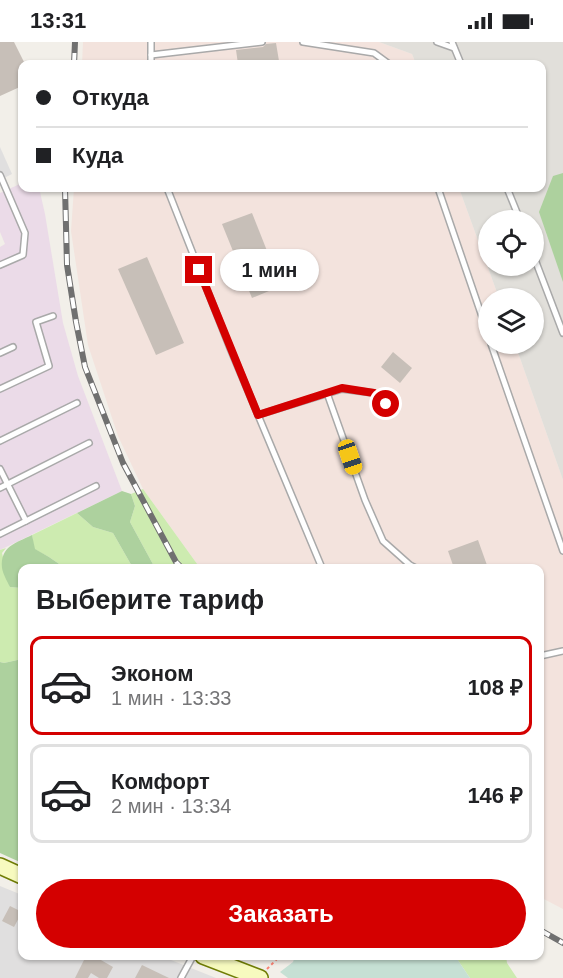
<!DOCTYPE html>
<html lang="ru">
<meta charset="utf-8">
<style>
body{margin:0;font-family:Arial,sans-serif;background:#f2f2f2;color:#202124;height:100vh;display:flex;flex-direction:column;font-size:22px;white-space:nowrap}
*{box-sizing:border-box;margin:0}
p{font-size:20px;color:#757577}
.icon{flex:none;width:33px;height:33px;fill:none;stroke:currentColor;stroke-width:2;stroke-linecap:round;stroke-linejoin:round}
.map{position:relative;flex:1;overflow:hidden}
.panel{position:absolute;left:18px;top:522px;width:526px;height:396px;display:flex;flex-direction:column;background:#fff;border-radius:12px;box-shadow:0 2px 4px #0004}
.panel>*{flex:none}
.hud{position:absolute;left:18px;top:18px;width:528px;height:132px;border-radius:12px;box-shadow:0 2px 4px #0004;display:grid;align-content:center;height:132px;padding:0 18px;background:#fff}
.controls{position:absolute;left:478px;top:168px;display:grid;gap:12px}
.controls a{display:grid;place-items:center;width:66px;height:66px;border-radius:50%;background:#fff;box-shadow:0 2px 4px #0004;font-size:30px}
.end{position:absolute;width:27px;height:27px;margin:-14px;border:8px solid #d40000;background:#fff;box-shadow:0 0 0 3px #fff}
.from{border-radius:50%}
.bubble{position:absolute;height:42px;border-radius:21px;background:#fff;box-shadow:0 2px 4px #0004;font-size:20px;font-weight:800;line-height:42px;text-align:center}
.car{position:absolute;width:18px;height:36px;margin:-18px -9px;border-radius:8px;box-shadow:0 0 4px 2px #0007;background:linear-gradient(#f5c518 24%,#345 0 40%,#f5c518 0 76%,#345 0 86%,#f5c518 0)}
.hud b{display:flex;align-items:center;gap:21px;height:57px;font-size:22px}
.hud b+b{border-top:2px solid #e0e0e0}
.hud i{width:15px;height:15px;background:#202124}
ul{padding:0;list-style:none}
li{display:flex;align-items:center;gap:18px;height:99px;margin:0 12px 9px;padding:0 6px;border:3px solid #e0e0e0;border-radius:12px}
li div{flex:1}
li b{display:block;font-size:22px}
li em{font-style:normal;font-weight:800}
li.selected{border-color:#d40000}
li>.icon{width:54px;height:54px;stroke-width:1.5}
h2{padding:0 18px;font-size:27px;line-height:72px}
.primary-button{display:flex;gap:12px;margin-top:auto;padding:12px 18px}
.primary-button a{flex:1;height:69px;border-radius:36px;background:#d40000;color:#fff;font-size:24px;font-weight:800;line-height:69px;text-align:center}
.status{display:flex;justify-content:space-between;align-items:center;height:42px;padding:0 30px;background:#fff;direction:ltr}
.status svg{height:16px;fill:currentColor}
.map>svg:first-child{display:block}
.residential{fill:#e0dfdf}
.industrial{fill:#ebdbe8}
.military{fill:#f3e3dd}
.airport{fill:#e1dfda;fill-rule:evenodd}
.grass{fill:#cdebb0}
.forest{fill:#add19e}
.wetland{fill:#c6e0d4}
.building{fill:#c7bfb8}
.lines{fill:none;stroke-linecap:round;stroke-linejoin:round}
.service-casing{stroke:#a9a9a9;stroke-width:8}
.secondary-casing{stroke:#707d05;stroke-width:18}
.path{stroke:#fa8072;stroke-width:2;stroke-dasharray:3 3;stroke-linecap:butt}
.service{stroke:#fff;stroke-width:5}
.secondary{stroke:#f7fabf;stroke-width:15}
.rail-casing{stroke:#707070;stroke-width:6}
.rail{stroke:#fff;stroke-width:4;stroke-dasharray:11;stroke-linecap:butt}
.route{stroke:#d40000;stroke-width:8}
</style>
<div class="status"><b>13:31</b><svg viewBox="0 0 49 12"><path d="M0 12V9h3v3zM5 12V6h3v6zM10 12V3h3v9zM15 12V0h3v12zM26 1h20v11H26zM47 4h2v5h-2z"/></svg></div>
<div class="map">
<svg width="563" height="936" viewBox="0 0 563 936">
<rect width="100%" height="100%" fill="#f2efe9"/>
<g class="residential">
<path d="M0,105L12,132L0,138Z"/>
<path d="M0,844L22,853V914H161L216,936H0Z"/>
</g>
<path class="industrial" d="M22,141V146H38L40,150L45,172L63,281L78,334L122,449L0,508V205L5,202L0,190V151Z"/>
<g class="military">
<path d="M83,0H379L412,12L416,22H82Z"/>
<path d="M74,146H459L499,256H489V302H515L563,438V867L540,855V526H200L143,447L118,394L88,303L71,189Z"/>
</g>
<path class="airport" d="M379,0H563V438L515,302H534V256H499L459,146H542V22H416L412,12ZM489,178H534V224H489Z"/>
<g class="grass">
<path d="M143,447L200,526H155L130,480L135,464L131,452Z"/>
<path d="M77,471L93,485L113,491L133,526H65L49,515L34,507L32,493Z"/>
<path d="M6,506L2,511L10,545L22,546V617L4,621L0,620V508Z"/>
<path d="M455,914H506L507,921L517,936H470Z"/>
</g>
<g class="forest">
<path d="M563,131V240L539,170L553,134Z"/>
<path d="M122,449L131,452L135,464L130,480L155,526H133L113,491L93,485L77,471Z"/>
<path d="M32,493L35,507L49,515L65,526H22V546L10,545C7,539 3,532 2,526C0,504 16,501 32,493Z"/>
<path d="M22,617V821L0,811V620L4,621Z"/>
</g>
<path class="wetland" d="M295,914H455L470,936H288L280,930L293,920Z"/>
<g class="building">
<path d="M0,0H14L25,22H22V44L0,54Z"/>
<path d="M276,1L279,19L251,22H238L236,8L263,5L266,2Z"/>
<path d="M252,171L281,244L252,256L222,182Z"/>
<path d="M147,215L184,301L156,313L118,227Z"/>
<path d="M393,310L412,326L400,341L381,325Z"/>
<path d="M478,498L488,526H454L448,509Z"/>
<path d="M10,864L22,870L14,885L2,879Z"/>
<path d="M86,914H94L113,925L107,936H99L91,931L88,936H75Z"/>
<path d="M142,923L169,936H135Z"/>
</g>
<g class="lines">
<defs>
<g id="service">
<path d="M151,0V22"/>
<path d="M303,0L374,11L389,22"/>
<path d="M437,0L454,6"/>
<path d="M452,0L461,22"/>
<path d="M151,13L262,0"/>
<path d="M0,133L25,191L23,213L0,223"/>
<path d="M167,146L230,306L322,526"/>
<path d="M438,146L489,295"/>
<path d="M507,146L520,178"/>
<path d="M534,215L563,291"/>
<path d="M491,302L563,509"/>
<path d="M0,311L13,305"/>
<path d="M0,347L49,324L36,280L53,274"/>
<path d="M327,351L365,458L383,499L410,523L416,526"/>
<path d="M258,373L342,347L374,351L386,362"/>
<path d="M0,399L77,361"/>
<path d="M0,427L26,479"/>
<path d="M0,446L89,401"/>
<path d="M0,492L96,444"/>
<path d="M540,614L563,609"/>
<path d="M181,936L193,914"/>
</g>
<g id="secondary">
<path d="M0,824L22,834"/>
<path d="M203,914L260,936"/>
</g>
</defs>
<use href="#service" class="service-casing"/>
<use href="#secondary" class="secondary-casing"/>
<path class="path" d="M267,927L280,914"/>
<use href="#service" class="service"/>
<use href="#secondary" class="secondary"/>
<defs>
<g id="rail">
<path d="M74,22L75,0"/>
<path d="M65,146L67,223L76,280L85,325L123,421L176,520L182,526"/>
<path d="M540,888L563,901"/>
</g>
</defs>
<use href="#rail" class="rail-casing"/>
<use href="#rail" class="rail"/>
</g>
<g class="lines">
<path class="route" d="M199,228L258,373L342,346L374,351L386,362"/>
</g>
</svg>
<div class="controls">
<a><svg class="icon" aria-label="locate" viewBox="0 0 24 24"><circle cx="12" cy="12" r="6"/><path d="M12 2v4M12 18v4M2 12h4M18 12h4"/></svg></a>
<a><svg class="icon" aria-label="layers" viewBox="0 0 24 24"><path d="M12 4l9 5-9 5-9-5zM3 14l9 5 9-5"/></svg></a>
</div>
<i class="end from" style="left:386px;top:362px"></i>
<i class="end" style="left:199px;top:228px"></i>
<div class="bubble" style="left:220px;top:207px;width:99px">1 мин</div>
<i class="car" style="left:350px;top:415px;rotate:161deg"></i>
<div class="hud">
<b><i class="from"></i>Откуда</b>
<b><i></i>Куда</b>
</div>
<section class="panel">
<h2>Выберите тариф</h2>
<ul>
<li class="selected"><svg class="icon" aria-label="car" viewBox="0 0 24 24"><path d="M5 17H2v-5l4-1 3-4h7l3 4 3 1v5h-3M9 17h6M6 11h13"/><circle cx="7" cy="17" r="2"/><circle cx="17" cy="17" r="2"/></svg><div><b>Эконом</b><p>1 мин · 13:33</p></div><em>108 ₽</em></li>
<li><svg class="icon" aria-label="car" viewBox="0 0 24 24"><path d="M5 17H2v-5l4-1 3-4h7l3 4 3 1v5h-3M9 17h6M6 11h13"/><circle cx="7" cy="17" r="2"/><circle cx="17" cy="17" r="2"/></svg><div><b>Комфорт</b><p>2 мин · 13:34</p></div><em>146 ₽</em></li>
</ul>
<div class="primary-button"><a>Заказать</a></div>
</section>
</div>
